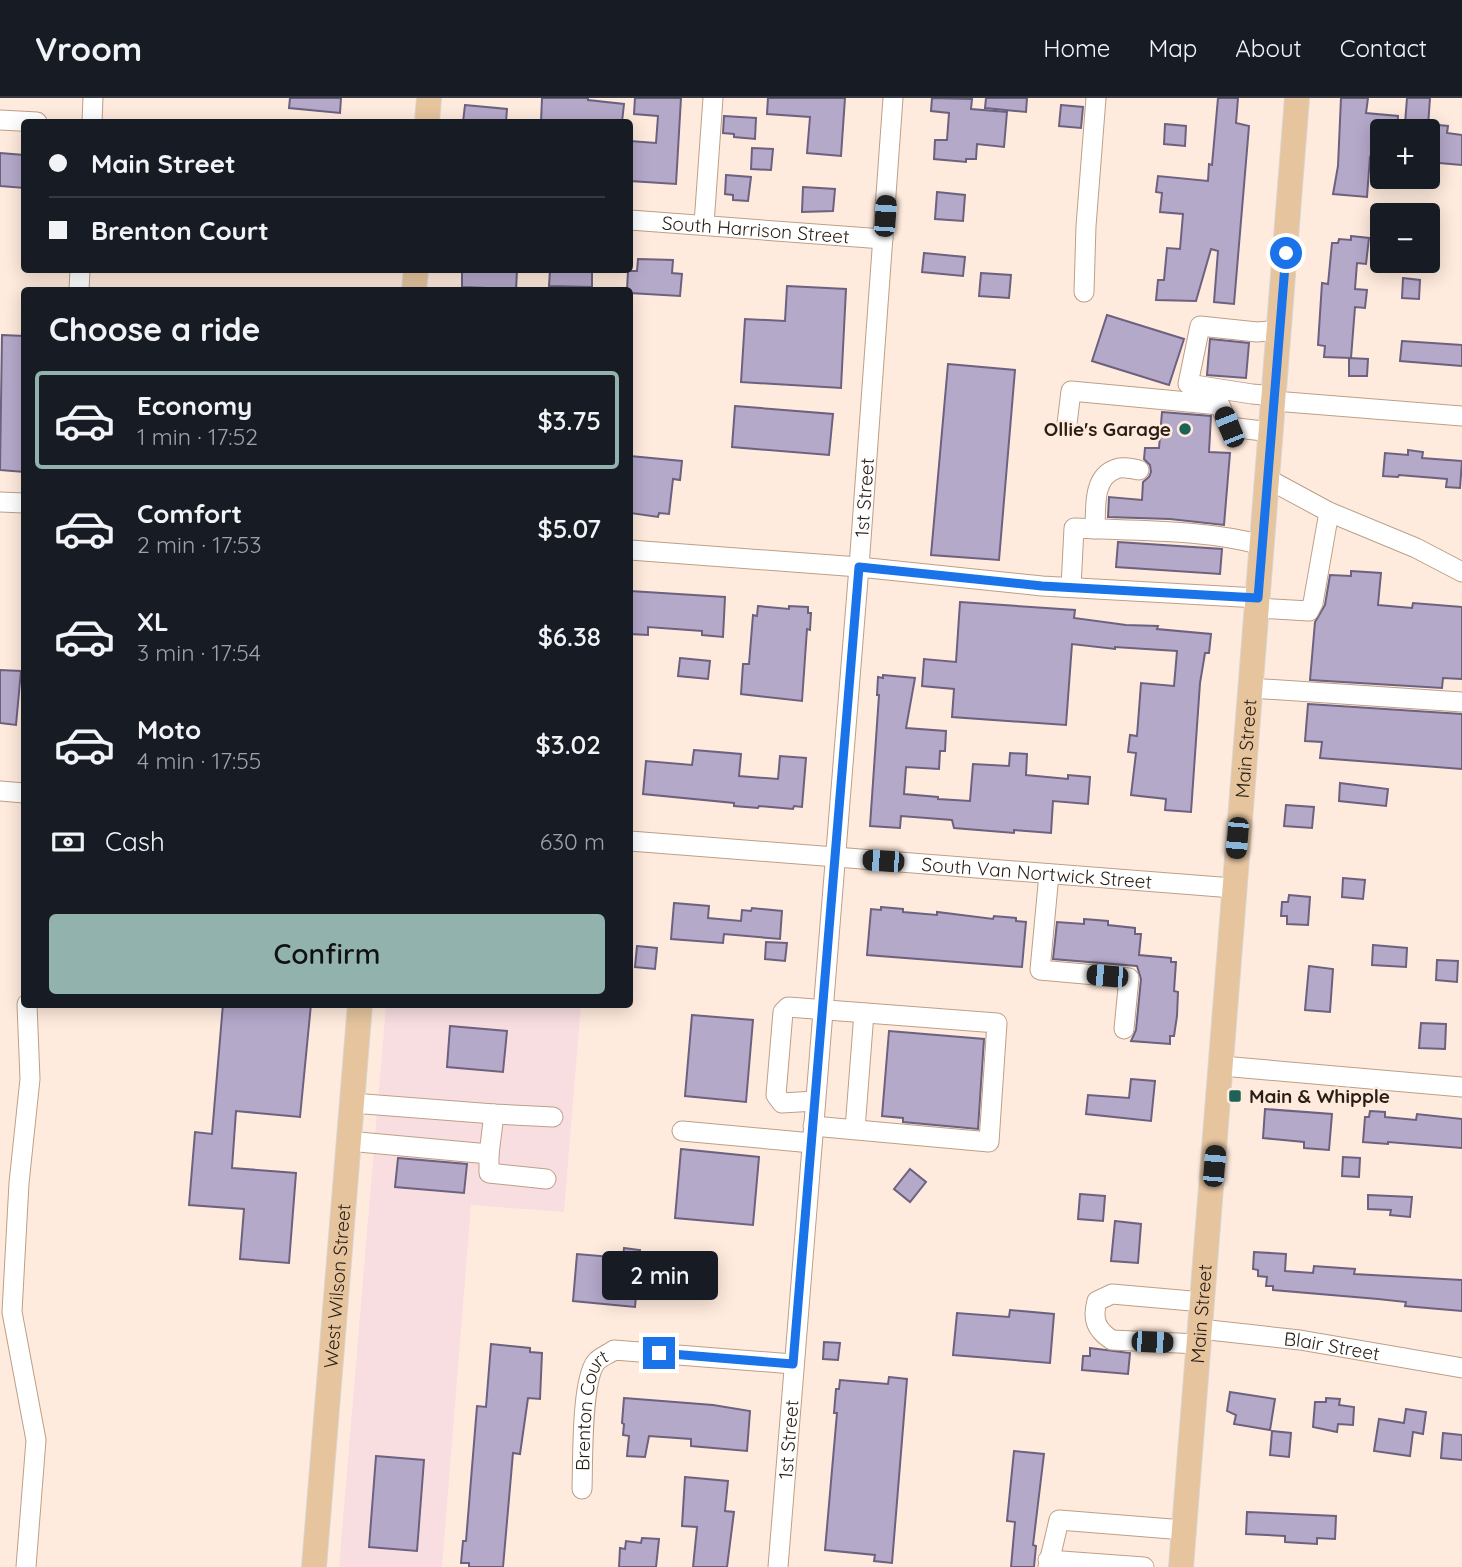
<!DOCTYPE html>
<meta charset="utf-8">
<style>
body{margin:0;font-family:Quicksand,sans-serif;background:#242831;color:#f1f3f6;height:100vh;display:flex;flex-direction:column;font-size:26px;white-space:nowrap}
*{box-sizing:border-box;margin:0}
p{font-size:23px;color:#9ea1a6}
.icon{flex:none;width:38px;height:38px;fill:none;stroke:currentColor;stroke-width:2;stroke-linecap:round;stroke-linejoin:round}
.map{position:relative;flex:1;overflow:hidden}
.sheet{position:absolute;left:21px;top:189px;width:612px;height:721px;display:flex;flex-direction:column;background:#171b24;border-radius:7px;box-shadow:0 4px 18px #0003}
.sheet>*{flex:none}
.hud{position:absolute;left:21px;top:21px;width:612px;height:154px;border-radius:7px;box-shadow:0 4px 18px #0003;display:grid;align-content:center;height:154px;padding:0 28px;background:#171b24}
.buttons{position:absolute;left:1370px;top:21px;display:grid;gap:14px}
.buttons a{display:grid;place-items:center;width:70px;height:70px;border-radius:7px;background:#171b24;box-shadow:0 4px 18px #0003;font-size:35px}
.end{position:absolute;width:32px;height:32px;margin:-16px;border:9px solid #1a73e8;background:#fff;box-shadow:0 0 0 4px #fff}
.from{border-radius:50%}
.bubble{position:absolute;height:49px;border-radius:7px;background:#171b24;box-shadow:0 4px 18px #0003;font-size:23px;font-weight:600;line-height:49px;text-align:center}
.car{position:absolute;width:21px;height:42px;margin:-21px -10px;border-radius:9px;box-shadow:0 0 5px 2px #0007;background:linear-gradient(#222 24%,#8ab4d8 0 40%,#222 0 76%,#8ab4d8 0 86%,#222 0)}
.hud b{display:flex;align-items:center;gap:24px;height:66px;font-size:26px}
.hud b+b{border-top:2px solid #363941}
.hud i{width:18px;height:18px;background:#f1f3f6}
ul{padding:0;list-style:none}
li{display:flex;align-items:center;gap:21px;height:98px;margin:0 14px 10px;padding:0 14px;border:4px solid transparent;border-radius:7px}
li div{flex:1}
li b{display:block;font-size:26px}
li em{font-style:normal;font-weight:600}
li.active{border-color:#92b2ad}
li>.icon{width:63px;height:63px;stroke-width:1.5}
h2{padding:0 28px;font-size:32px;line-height:84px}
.pay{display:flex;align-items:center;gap:18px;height:77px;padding:0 28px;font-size:26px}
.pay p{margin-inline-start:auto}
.primary-button{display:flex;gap:14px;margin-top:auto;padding:14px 28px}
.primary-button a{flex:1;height:80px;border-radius:7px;background:#92b2ad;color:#111;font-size:28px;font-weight:600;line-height:80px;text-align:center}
header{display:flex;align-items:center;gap:42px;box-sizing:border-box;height:98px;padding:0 35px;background:#171b24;border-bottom:2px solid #363941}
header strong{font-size:33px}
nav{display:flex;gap:38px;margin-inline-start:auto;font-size:24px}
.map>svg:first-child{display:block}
.commercial{fill:#f9dee1}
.building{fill:#b5a9ca;stroke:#6c617f;stroke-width:2}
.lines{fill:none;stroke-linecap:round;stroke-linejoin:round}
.minor-casing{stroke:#bd9f87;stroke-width:21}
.major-casing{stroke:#d8d6d5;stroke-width:26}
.minor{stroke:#fff;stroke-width:19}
.major{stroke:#e5c49e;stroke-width:24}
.route{stroke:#1a73e8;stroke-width:9}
.poi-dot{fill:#1d6254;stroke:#ffebdd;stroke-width:2.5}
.labels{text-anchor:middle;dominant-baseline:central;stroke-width:5;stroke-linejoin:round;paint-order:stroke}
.street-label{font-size:19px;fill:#291e15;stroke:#ffebdd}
.poi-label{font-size:19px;font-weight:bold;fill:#291e15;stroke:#ffebdd;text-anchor:end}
</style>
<header>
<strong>Vroom</strong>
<nav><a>Home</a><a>Map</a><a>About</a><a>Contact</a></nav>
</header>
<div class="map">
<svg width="1462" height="1469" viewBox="0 0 1462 1469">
<rect width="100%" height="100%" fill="#ffebdd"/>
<path class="commercial" d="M386,907H581L564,1114L471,1107L442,1469H339Z"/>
<g class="building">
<path d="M290,0H341L340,15L289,10Z"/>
<path d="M542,0H588V2L624,6L622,24H541Z"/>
<path d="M635,0H681L676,86L630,83V43L656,45L658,18L634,16Z"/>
<path d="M768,0H845L841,58L807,55L810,19L767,16Z"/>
<path d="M932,0L972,1L971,11L1007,14L1004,49L977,46L976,61H966V64L934,61L935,42H947L949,15L931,13Z"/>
<path d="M986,0H1027L1026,14L985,10Z"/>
<path d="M1218,0H1238L1236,25L1249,28L1234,206L1214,204L1218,153L1211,151L1196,203L1156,202L1158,182H1164L1167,150L1180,151L1183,116L1160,114L1162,95L1156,94L1158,78L1208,83L1209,66L1212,67Z"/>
<path d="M1341,0H1368L1366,15L1398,18L1397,33L1379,32L1377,60L1370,59L1367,99L1333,96L1338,68Z"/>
<path d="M1407,0H1430L1428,28L1405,26Z"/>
<path d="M465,7L507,11L506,24H463Z"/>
<path d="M1061,7L1083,9L1081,30L1059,28Z"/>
<path d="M724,18L756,20L755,41L734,39V36L723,35Z"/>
<path d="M1165,26L1186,28L1185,48L1164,46Z"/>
<path d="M1428,26L1448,28L1447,35L1462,37V67L1428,64Z"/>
<path d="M752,50L773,51L771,72L751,71Z"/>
<path d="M0,55L24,57V90L0,88Z"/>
<path d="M726,77L751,79L748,103L733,102V97L725,96Z"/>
<path d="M803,89L835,91L833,113L802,114Z"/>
<path d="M937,94L965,97L963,123L935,121Z"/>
<path d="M1351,138L1369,140L1366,166L1357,165L1355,191L1367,192L1365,210L1355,209L1351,260L1324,259L1325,248L1318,247L1322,185L1328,186L1332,145H1338L1339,141L1351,142Z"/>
<path d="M924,155L965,159L963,178L922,174Z"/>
<path d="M638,161L673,162L672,175L682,176L680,198L630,195V192H627L628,173H637Z"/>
<path d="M462,172H517L516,192H485L486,190L462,189Z"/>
<path d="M550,172H592V189L549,188Z"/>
<path d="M981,175L1011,177L1009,200L979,198Z"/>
<path d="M1403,180L1420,182L1419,201L1402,200Z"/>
<path d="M787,188L846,191L841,290L741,284L745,221L785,223Z"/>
<path d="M1107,217L1184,241L1169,287L1092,263Z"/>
<path d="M2,237L24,238V374L0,372Z"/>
<path d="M1210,241L1249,245L1246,280L1207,277Z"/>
<path d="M1402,243L1462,247V268L1400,263Z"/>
<path d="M1349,260L1368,261L1367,278H1349Z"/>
<path d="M948,266L1015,272L999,462L931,457Z"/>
<path d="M735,308L833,316L829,357L732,349Z"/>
<path d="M1162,314L1211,318L1209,354L1230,355L1224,427L1170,421L1108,419L1109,399L1142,402L1143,384L1149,379L1151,374L1150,367L1144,361L1145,350H1159Z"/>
<path d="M1408,352L1423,354L1422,360L1462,363L1460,390L1446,389L1447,381L1399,377L1398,379L1383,378L1385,355L1408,357Z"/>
<path d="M630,358L682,363L680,382L673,381L669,416L659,415L658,419L630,415Z"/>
<path d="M1118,444L1222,451L1220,476L1116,469Z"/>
<path d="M1351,473L1381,475L1378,507L1412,510L1413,505L1462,509V581L1443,580L1442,590L1310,582L1315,524L1325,507L1330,477L1351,478Z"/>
<path d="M630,493L725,499L723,539L702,537V533L648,529V537L630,536Z"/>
<path d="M960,504L1075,512L1074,520L1126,527L1158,528L1157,531L1211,536L1209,555H1205L1200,585L1191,714L1165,712L1166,701L1131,697L1136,655L1128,654L1130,637L1137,638L1141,585L1174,588L1177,553L1115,549V551L1072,546L1066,627L952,619L954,591L922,588L924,561L956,564Z"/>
<path d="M758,508L789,511V508L808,509V515H811L810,532L807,531L802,603L741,596L743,566H749L753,517L757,518Z"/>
<path d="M680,560L710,563L708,581L678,578Z"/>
<path d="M0,572L21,573L16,627L0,625Z"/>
<path d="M883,577L915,580L906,630L946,633L945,653H940L939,671L906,669L904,696L938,699V701L970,703L973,666L1009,668L1010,655L1027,656L1026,677L1068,681V677L1090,679L1088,706L1053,703L1051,735L1014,732V735L954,730L952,722L901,718L900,730L870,728L879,597H877L878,579L883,580Z"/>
<path d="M1308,606L1462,616V671L1320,660L1322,644L1305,643Z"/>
<path d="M694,652L741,656L739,678L778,681L780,658L806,660L802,709L794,708L793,711L759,708L758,710L734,708V705L643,696L646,663L692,667Z"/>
<path d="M1340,685L1388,691L1386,708L1339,703Z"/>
<path d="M1286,707L1314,709L1312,730L1284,728Z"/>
<path d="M1343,780L1365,782L1363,801L1342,799Z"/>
<path d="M1289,797L1310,799L1308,827L1287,826V818H1281L1282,804H1288Z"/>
<path d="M674,805L709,808L708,820L741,823L742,812L751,813L752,810L782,813L780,841L724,836L723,845L671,841Z"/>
<path d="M881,809L903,811V814L937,817V814L993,821L994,818L1016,820V823L1026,824L1022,869L867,857L871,811L881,812Z"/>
<path d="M1084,821L1108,823V827L1135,830V836H1141L1139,857L1171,860V864H1176L1174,893L1178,894L1177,918L1174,938H1170V946L1131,943L1136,932L1141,881L1137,868L1053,861L1057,824L1084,826Z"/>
<path d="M766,844L787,845L785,863L765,861Z"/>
<path d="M1373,847L1407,850L1406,869L1372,867Z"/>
<path d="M637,848L657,850L655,871L635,869Z"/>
<path d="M1437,862L1458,863L1457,884L1436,882Z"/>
<path d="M1309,868L1333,871L1330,914L1305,912Z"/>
<path d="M223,906H311L300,1019L236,1013L232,1070L296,1075L289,1165L240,1161L244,1111L189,1107L195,1034L212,1036Z"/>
<path d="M692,917L753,922L746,1004L685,998Z"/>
<path d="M1421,925L1446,926L1445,951L1419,950Z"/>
<path d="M450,928L507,933L503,974L447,969Z"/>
<path d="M889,933L984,941L978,1031L903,1024V1020L882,1018Z"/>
<path d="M1131,981L1155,983L1151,1023L1086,1016L1088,997L1129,1000Z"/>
<path d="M1265,1011L1332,1016L1329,1052L1304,1050V1044L1263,1040Z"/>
<path d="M1370,1013L1385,1014V1019L1416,1022L1417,1016L1462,1021V1050L1388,1044V1046L1363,1044L1365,1019H1369Z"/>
<path d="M681,1051L759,1059L753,1127L675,1120Z"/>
<path d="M1343,1059L1360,1060L1359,1079L1342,1078Z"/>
<path d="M398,1060L467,1066L464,1095L395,1089Z"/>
<path d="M910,1071L926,1084L910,1104L894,1091Z"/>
<path d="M1080,1096L1105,1098L1103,1123L1078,1121Z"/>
<path d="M1368,1097L1412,1099L1410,1119L1390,1117L1391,1112L1368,1111Z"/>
<path d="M1115,1123L1141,1126L1138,1165L1111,1163Z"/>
<path d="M624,1150L640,1152L635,1209L573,1203L577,1156L623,1160Z"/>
<path d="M1254,1154L1286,1156L1285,1173L1313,1175L1314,1168L1355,1171L1354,1176L1462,1182V1213L1405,1208L1406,1204L1378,1201L1273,1192V1188H1266L1267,1179L1258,1178V1172L1253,1171Z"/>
<path d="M1010,1212L1054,1216L1050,1265L953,1257L957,1215L1009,1219Z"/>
<path d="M824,1244L840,1245L838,1262L823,1261Z"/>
<path d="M491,1246L530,1250V1254L542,1255L540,1301L528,1300L520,1356L513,1355L503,1469H469V1465H461L463,1443H466L477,1308L486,1309Z"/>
<path d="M1090,1250L1130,1255L1128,1276L1082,1272L1083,1258H1090Z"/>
<path d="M889,1279L907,1281L892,1465L874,1463L875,1457L825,1452L837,1315H834L836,1291H839L840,1282L888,1286Z"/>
<path d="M1230,1294L1275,1301L1270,1332L1234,1326L1236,1317L1227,1313Z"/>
<path d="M624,1300L713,1307L750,1313L747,1353L691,1348V1341L649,1338L645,1359L627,1358L629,1338L623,1337L624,1326L622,1325Z"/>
<path d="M1326,1300L1340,1301L1339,1307L1354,1309L1353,1327L1338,1326L1337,1334L1313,1329L1315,1304H1326Z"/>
<path d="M1406,1311L1426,1314L1423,1336L1413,1334L1410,1358L1374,1353L1379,1321L1404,1325Z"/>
<path d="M1272,1333L1291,1335L1289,1359L1270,1357Z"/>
<path d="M1443,1335L1462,1337V1362L1441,1360Z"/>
<path d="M1014,1353L1044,1356L1033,1447L1036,1448L1034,1469H1011L1015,1424L1007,1423Z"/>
<path d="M376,1358L424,1362L417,1453L369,1449Z"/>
<path d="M685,1379L728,1383L725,1413L734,1414L727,1469H693L697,1429L682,1428Z"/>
<path d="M1247,1414L1336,1418L1335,1441L1317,1440V1446L1285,1444V1438L1246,1436Z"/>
<path d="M642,1440L659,1441L656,1469H619L620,1450L625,1451L626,1443L641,1445Z"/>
</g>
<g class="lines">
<defs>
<g id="minor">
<path d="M0,22L37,24"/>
<path d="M92,24L93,0"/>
<path id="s1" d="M630,122L883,141"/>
<path d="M704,126L713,0"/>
<path d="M79,192L80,172"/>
<path d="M1084,194L1086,128L1096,0"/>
<path d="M1274,298L1252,296L1188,286L1200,228L1257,234L1280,232"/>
<path d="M1274,303L1462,318"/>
<path d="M1067,326L1071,293L1220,307L1229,329L1272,334"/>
<path d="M1268,381L1329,414L1416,450L1462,474"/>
<path d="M0,404L24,405"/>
<path d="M1095,431C1096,411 1092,379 1116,371C1122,368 1133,371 1139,372"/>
<path d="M630,452L859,469L1042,488L1258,500"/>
<path d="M1071,489L1074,430C1135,433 1203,431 1262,447"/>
<path d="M1257,510L1309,513L1313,505L1329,414"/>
<path d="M1250,590L1462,604"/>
<path d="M0,693L24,695"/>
<path id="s2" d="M630,743L1233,790"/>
<path d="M1049,776L1040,872L1129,880L1124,931"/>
<path d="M1222,968L1462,989"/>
<path d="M352,1005L494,1016L553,1019"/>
<path d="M813,1028L989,1044L997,925L788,909L783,914L776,997L782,1005L815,1003"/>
<path d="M855,1031L864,915"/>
<path d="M682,1033L812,1045"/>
<path d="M348,1043L489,1056L494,1016"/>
<path d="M489,1056V1075L546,1081"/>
<path id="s3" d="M1200,1231L1300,1242L1462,1270"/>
<path d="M1199,1246L1112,1242C1096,1232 1092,1221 1097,1203L1112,1196L1203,1204"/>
<path id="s4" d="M582,1391C583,1365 581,1283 596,1264C600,1259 609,1256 614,1252L793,1266"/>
<path d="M1048,1462L1144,1469"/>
<path d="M26,1469L36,1342L12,1214L19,1085L30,981L27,906"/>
<path id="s5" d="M778,1469L859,469L893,0"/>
<path d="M1048,1469L1059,1422L1184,1432"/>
</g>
<g id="major">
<path d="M427,24L429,0"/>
<path d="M414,192L416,172"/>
<path id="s6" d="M314,1469L360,906"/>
<path id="s7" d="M1181,1469L1297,0"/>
</g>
</defs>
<use href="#minor" class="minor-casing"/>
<use href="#major" class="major-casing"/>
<use href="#minor" class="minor"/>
<use href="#major" class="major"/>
</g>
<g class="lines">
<path class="route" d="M659,1255L793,1266L859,469L1042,488L1258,500L1286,155"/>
</g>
<g class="poi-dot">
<circle cx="1185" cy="331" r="7"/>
<rect x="1228" y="991" width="14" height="14" rx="3.5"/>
</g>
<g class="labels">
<g class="street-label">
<text stroke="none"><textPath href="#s1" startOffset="126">South Harrison Street</textPath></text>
<text stroke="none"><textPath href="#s5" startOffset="1073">1st Street</textPath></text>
<text stroke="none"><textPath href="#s7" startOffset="821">Main Street</textPath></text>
<text stroke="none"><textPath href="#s2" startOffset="408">South Van Nortwick Street</textPath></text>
<text stroke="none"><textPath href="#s6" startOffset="282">West Wilson Street</textPath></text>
<text stroke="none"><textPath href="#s7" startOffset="254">Main Street</textPath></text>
<text stroke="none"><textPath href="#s3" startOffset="133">Blair Street</textPath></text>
<text stroke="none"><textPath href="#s4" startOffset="80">Brenton Court</textPath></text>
<text stroke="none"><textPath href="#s5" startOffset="128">1st Street</textPath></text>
</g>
<g class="poi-label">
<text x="1171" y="331">Ollie's Garage</text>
<text x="1249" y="998" text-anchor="start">Main &amp; Whipple</text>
</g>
</g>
</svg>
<div class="buttons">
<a>+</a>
<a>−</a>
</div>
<i class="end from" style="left:1286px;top:155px"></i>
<i class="end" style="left:659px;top:1255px"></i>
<div class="bubble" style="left:602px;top:1153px;width:116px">2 min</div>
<i class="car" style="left:885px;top:118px;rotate:4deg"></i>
<i class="car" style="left:1229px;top:329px;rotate:338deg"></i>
<i class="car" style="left:1237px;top:740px;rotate:185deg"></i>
<i class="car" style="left:883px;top:763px;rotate:274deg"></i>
<i class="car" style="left:1107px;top:878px;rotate:275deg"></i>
<i class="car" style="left:1214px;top:1068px;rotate:5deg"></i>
<i class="car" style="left:1152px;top:1244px;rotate:92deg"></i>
<div class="hud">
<b><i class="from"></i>Main Street</b>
<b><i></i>Brenton Court</b>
</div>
<section class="sheet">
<h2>Choose a ride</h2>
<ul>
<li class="active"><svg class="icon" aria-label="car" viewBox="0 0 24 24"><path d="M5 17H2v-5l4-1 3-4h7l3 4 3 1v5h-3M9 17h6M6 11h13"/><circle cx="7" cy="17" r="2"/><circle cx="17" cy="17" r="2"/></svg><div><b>Economy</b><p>1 min · 17:52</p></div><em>$3.75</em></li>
<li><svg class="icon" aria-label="car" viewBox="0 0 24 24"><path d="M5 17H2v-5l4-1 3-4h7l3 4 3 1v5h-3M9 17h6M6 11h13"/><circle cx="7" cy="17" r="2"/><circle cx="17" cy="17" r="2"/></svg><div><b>Comfort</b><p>2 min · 17:53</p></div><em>$5.07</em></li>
<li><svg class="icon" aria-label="car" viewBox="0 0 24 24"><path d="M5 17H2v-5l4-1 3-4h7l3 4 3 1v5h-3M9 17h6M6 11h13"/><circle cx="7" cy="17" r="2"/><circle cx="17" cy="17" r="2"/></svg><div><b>XL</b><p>3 min · 17:54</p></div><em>$6.38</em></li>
<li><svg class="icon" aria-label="car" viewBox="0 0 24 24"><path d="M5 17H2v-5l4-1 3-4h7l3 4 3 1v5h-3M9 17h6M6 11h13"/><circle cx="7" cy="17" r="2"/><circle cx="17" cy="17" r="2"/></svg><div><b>Moto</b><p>4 min · 17:55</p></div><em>$3.02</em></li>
</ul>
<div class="pay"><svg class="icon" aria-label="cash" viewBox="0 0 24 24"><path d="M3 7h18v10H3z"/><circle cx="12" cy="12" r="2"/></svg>Cash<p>630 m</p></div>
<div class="primary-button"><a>Confirm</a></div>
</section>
</div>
